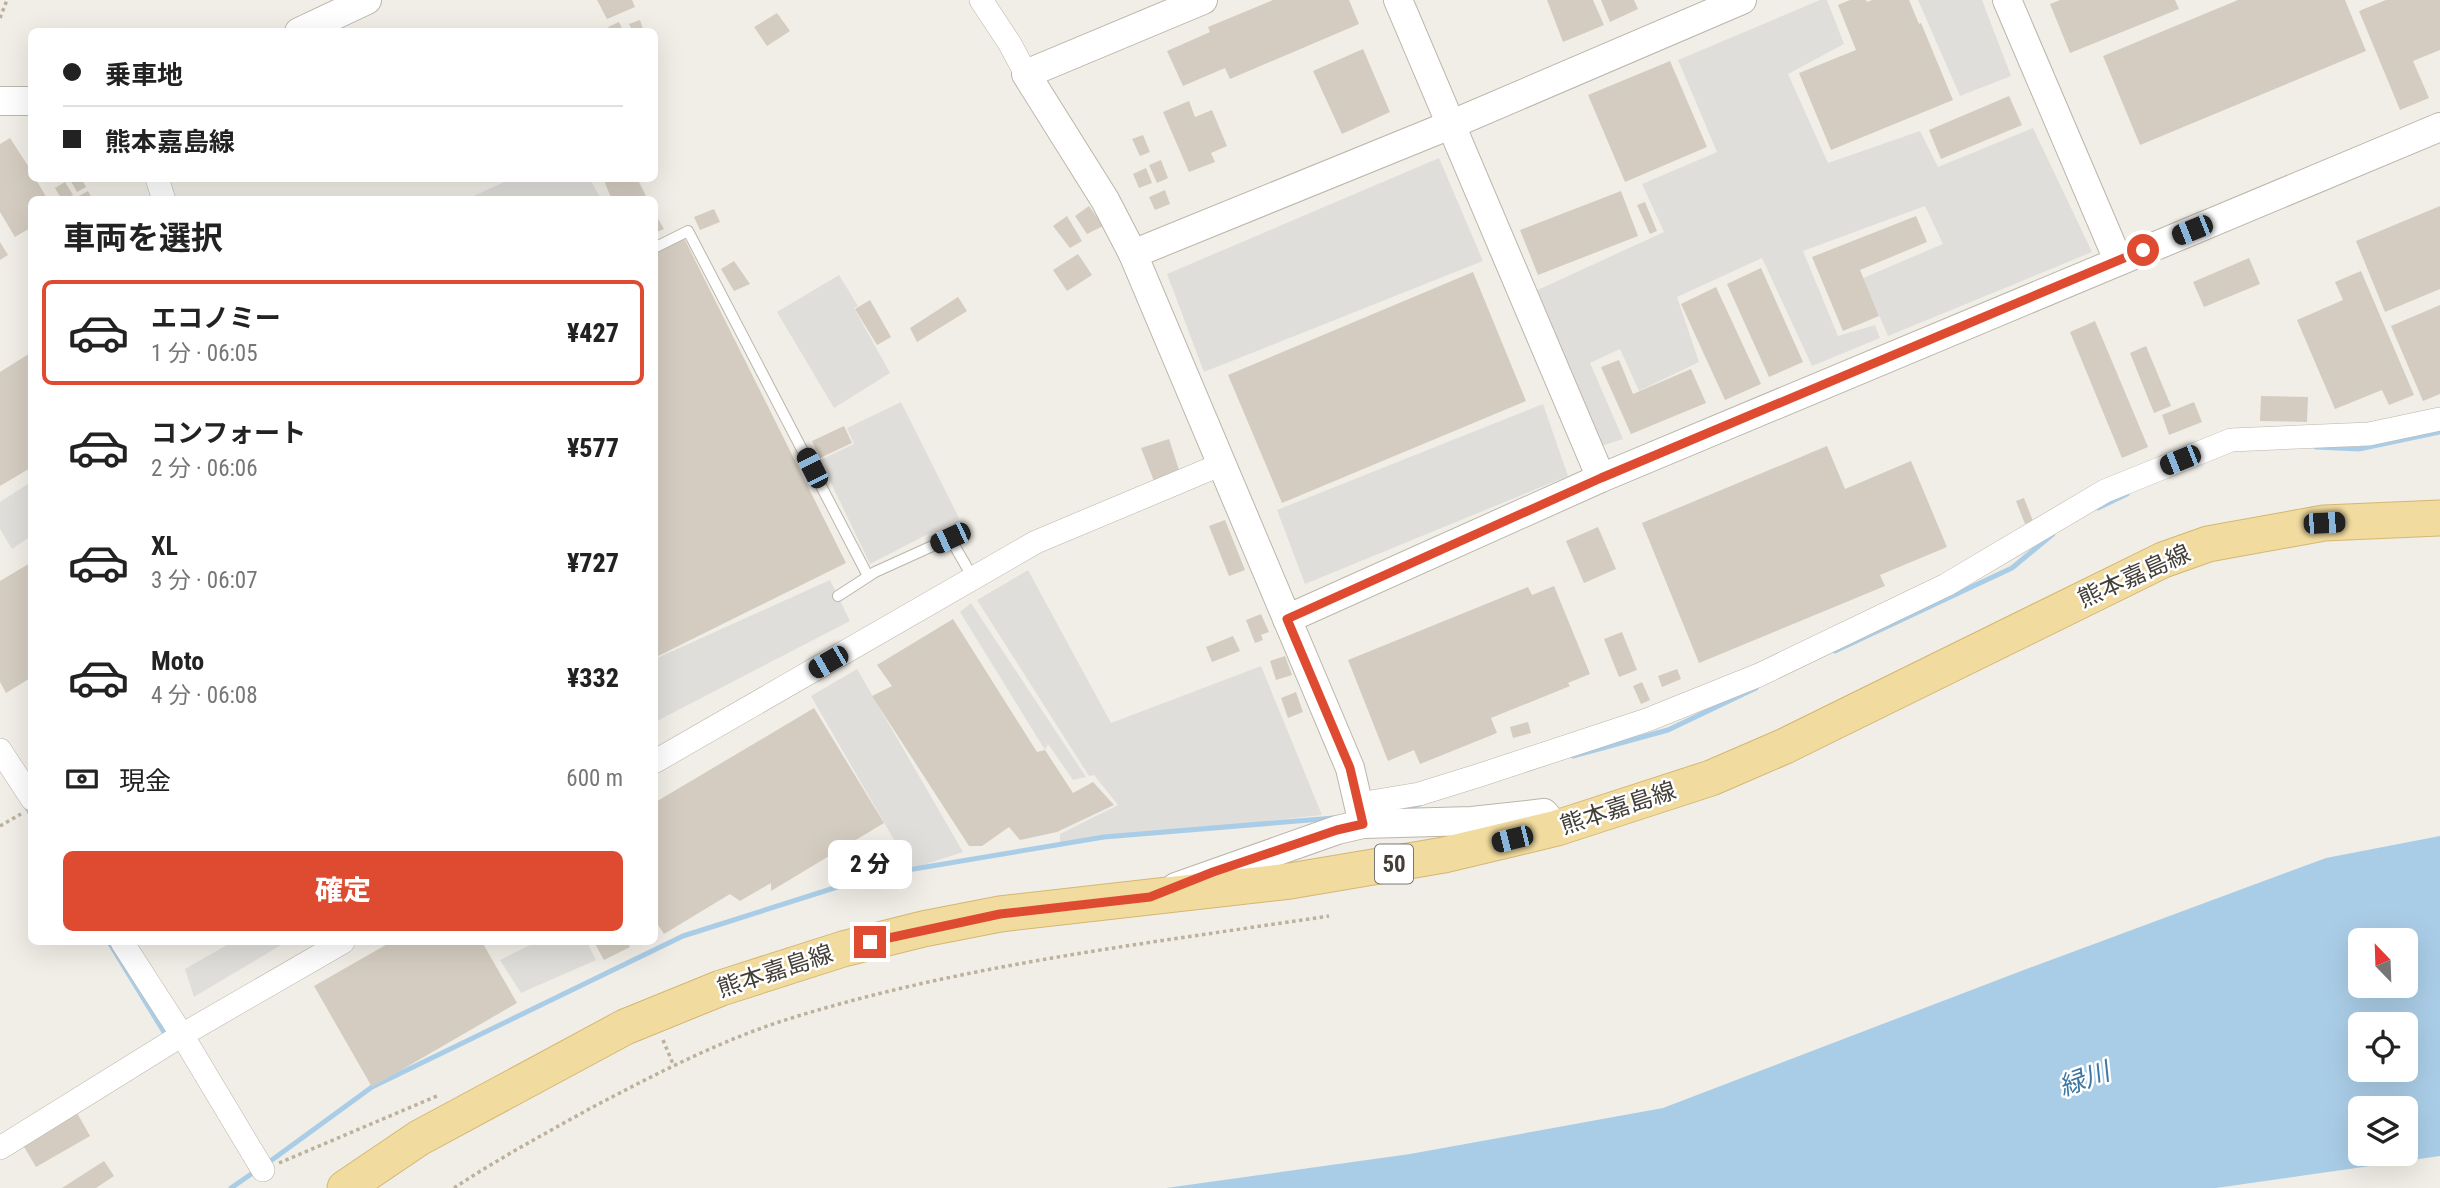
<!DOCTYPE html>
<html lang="ja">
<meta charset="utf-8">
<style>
body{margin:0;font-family:"Roboto Condensed","Noto Sans JP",sans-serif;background:#f6f6f6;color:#222;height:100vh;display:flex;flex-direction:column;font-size:26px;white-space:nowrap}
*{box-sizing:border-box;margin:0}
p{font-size:23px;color:#767676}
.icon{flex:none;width:38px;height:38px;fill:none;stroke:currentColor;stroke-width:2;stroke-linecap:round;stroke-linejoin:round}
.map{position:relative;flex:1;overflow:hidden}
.panel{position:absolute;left:28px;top:196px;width:630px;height:749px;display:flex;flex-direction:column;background:#fff;border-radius:10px;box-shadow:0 7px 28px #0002}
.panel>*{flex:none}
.hud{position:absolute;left:28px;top:28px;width:630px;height:154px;border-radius:10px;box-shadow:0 7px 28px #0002;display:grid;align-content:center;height:154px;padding:0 35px;background:#fff}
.needle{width:46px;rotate:337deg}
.buttons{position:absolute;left:2348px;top:928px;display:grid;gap:14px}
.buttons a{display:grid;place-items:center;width:70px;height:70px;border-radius:10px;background:#fff;box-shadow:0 7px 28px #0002;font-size:35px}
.end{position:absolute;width:32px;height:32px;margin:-16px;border:9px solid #df4b30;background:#fff;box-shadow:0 0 0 4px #fff}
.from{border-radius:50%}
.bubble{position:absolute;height:49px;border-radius:10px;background:#fff;box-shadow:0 7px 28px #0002;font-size:23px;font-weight:800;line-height:49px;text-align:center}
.car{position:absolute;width:21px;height:42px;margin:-21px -10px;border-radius:9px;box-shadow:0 0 5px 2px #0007;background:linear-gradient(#222 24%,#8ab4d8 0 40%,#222 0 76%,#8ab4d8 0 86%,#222 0)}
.hud b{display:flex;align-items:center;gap:24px;height:66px;font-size:26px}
.hud b+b{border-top:2px solid #e0e0e0}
.hud i{width:18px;height:18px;background:#222}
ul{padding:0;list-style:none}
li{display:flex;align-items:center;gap:21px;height:105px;margin:0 14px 10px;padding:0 21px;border:4px solid transparent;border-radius:10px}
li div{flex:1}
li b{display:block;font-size:26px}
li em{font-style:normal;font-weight:800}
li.active{border-color:#df4b30}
li>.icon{width:63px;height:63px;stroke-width:1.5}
h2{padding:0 35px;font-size:32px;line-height:84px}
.pay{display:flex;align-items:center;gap:18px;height:77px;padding:0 35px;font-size:26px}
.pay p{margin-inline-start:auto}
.cta{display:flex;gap:14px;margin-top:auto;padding:14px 35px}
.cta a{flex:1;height:80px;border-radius:10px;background:#df4b30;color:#fff;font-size:28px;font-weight:800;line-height:80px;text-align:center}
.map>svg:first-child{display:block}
.parking{fill:#e0dedb}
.water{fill:#aacde7;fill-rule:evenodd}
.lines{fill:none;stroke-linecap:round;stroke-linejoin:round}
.stream{stroke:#aacde7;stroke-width:5}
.building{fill:#d4ccc0}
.service-casing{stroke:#bbb5aa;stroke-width:12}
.minor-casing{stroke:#bbb5aa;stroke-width:24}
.tertiary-casing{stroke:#bbb5aa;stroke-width:30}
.primary-casing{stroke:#d4b771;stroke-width:37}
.path{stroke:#bbb19d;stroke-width:3.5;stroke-dasharray:3.5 3.5;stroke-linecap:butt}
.service{stroke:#fff;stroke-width:10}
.minor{stroke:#fff;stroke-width:23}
.tertiary{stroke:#fff;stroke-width:28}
.primary{stroke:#f1db9f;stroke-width:35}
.route{stroke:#df4b30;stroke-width:9}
.labels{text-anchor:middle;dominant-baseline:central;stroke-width:5;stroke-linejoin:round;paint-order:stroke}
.shield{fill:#fff;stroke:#7b7873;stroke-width:2}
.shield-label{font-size:23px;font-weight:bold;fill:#433e37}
.street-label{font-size:24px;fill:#433e37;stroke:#fff}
.water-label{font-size:26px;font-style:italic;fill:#3d76a1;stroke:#fff}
</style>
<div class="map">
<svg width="2440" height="1188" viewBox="0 0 2440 1188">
<rect width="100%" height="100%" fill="#f1eee7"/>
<g class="parking">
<path d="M1820,0H1827L1844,44L1788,74L1828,163L1920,131L1938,167L2033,128L2092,252L1888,336L1863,278L1943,244L1925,206L1803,251L1838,336L1875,325L1880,338L1812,366L1762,258L1677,297L1699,362L1639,391L1620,349L1590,363L1623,439L1598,447L1531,293L1664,232L1642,184L1717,152L1678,60Z"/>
<path d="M1918,0H1982L2011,76L1960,96Z"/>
<path d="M1439,158L1483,261L1204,372L1167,274Z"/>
<path d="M513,178L590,179L601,199H467Z"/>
<path d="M839,275L858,306L854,308L890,373L834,408L777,312Z"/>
<path d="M901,402L959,518L870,564L820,460L854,444L847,428Z"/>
<path d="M1543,404L1568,476L1305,584L1277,510Z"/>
<path d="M31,482V536L12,549L0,529V502Z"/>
<path d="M1028,570L1111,723L1261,666L1322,815L1060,844V834L1118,805L1094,775L1089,776L977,600Z"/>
<path d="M830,580L850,621L655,722V659Z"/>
<path d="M971,603L1086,777L1073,780L1048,744L1045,750L960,612Z"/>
<path d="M857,669L963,852L911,869L811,696Z"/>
<path d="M232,942H286L194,997L185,969Z"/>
<path d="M536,942H587L596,960L521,993L500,960Z"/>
</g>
<path class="water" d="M2440,836V1156L2216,1188H1166L1410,1154L1663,1108L2029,968L2326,858ZM2361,940H2406V985H2361ZM2361,1024H2406V1069H2361ZM2361,1108H2406V1153H2361Z"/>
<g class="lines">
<g class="stream">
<path d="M2316,447L2359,449L2440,432"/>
<path d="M2098,508L2127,494"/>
<path d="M1835,651L2012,568L2053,534"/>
<path d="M1573,756L1668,730L1756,688"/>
<path d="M24,803L32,816"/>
<path d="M1399,810L1420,804"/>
<path d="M109,942L167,1037"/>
<path d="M265,1165L372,1087L683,936L872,876L1104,837L1334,818"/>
<path d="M231,1188L257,1170"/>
</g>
</g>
<g class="building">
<path d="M597,0H632L635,7L607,19Z"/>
<path d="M1273,0H1349L1359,24L1230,79L1225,68L1183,86L1167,51L1210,32L1208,27Z"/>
<path d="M1547,0H1593L1604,25L1563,42Z"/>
<path d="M1601,0H1634L1638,9L1610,22Z"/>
<path d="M1850,0H1866L1867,2L1872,0H1909L1919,24L1921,23L1953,100L1831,150L1799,73L1856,50L1838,5Z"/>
<path d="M2060,0H2175L2179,9L2070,53L2050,4Z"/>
<path d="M2238,0H2345L2366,51L2140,145L2103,56Z"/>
<path d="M2386,0H2440V50L2413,61L2429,98L2400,110L2359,11Z"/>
<path d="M777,13L790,31L767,46L754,27Z"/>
<path d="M640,20L644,32H633L629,24Z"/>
<path d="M619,22L624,32H611L608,27Z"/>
<path d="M1363,49L1390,112L1342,134L1313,71Z"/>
<path d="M1670,61L1707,147L1625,182L1588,95Z"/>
<path d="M2009,96L2022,125L1941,159L1929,130Z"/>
<path d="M1189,101L1195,117L1212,110L1227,146L1211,153L1215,162L1189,172L1163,112Z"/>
<path d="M1143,135L1150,152L1140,156L1132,139Z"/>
<path d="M10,138L32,172V178H35L48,200H32V227L15,237L0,212V144Z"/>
<path d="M1161,160L1168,178L1157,183L1149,165Z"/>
<path d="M1146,168L1152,183L1139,188L1133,174Z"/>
<path d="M69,178H81L86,187L77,192Z"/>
<path d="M603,178H637L648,200H612Z"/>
<path d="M65,182L73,195L62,200L55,188Z"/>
<path d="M1165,190L1170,204L1155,210L1149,197Z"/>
<path d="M88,191L93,200H81L79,196Z"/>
<path d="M1621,191L1638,236L1538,275L1520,230Z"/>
<path d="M1645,202L1657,231L1650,234L1637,205Z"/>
<path d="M1089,206L1103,226L1087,234L1075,216Z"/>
<path d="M2440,206V289L2385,312L2356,241Z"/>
<path d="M714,209L720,222L700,230L694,217Z"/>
<path d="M654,212L664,229L654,233Z"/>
<path d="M1067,216L1082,241L1070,248L1053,226Z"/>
<path d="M1916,216L1927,242L1860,270L1879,316L1843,331L1812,257Z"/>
<path d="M684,238L846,563L654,658V253Z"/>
<path d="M0,242L8,255L0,260Z"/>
<path d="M1078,254L1092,275L1067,291L1053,270Z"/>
<path d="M2249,258L2260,284L2204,307L2193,282Z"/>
<path d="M734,261L750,284L734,291L721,269Z"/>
<path d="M1761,268L1803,362L1769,377L1727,284Z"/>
<path d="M2361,271L2414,395L2389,405L2382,390L2335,409L2297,320L2343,300L2335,282Z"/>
<path d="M1473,272L1526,401L1282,503L1228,375Z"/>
<path d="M1716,287L1761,384L1725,400L1681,304Z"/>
<path d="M958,297L967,311L917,342L910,328Z"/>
<path d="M870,300L891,337L877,345L855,309Z"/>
<path d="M2440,305V394L2423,401L2391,326Z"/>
<path d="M2095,321L2148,447L2122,458L2070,332Z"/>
<path d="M2146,346L2171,406L2154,413L2130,353Z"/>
<path d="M32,352V467L0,486V372Z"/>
<path d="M1619,360L1633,394L1691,369L1706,403L1631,434L1601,367Z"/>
<path d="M2261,396L2308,397L2307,422L2260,421Z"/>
<path d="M2194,402L2202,422L2169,435L2162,415Z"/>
<path d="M844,426L852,443L820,458L812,441Z"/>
<path d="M1169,439L1180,473L1154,481L1141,448Z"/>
<path d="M1827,446L1845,489L1911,461L1947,547L1880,575L1885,586L1699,663L1642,523Z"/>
<path d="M2024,498L2033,521L2025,524L2016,501Z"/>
<path d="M1225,520L1245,570L1229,576L1209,526Z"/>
<path d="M1598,527L1616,569L1584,583L1566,541Z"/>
<path d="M32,562V677L6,693L0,682V581Z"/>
<path d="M1554,586L1590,674L1568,683L1570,686L1491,718L1497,733L1420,764L1414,750L1388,761L1348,660L1528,587L1532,595Z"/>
<path d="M1261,614L1269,632L1261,635L1263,640L1255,643L1246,620Z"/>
<path d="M953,619L1037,752L1045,750L1073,793L1093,782L1114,805L1057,832L1020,840L1009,827L982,846H969L872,696L892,686L877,665Z"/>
<path d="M1622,632L1637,670L1619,677L1604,639Z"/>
<path d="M1233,636L1240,651L1212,662L1206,647Z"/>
<path d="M1285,656L1292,675L1276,680L1270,661Z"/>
<path d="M1677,669L1681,679L1662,687L1658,676Z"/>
<path d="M1642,682L1650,700L1641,704L1633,686Z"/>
<path d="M1296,692L1303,712L1288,718L1281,698Z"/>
<path d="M814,708L884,823L771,891V883L740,901L730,894L664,934L654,919V803Z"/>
<path d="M1528,722L1531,733L1513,738L1510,727Z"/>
<path d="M391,942H482L517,1003L372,1087L314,986Z"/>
<path d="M594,942H627L630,947L604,960Z"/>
<path d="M77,1113L90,1136L36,1167L23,1145Z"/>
<path d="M104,1161L114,1176L96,1188H62Z"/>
</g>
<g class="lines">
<defs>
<g id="service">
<path d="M654,248L688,231L868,576"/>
<path d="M838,596L875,572L950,538L973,578"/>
</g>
<g id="minor">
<path d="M981,0L1010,44L1026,74"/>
<path d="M157,178L164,200"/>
<path d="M0,750L32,799"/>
<path d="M654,762L1036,542L1222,464"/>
<path d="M1359,804L1419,794L1477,776L1647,720L1759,675L1946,585L2105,491L2231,440L2369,434L2440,419"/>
<path d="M122,942L182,1035L263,1170"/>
<path d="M0,1148L182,1035L343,942"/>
</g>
<g id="tertiary">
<path d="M1203,0L1026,74L1105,200L1133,254L1350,768L1363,824"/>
<path d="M1398,0L1601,478"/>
<path d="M2007,0L2118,260"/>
<path d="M299,32L367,0"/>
<path d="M0,101H32"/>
<path d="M1133,254L1450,125L1742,0"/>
<path d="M1287,619L1601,478L2440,127"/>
<path d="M1176,887L1337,830L1363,824L1472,821L1544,813L1557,828"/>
</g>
<path id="primary" d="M345,1188L419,1138L625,1027L721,988L843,949L923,929L1000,914L1290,881L1444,855L1557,828L1711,778L1785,746L2163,560L2208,544L2324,523L2440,518"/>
</defs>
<use href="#service" class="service-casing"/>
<use href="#minor" class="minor-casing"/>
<use href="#tertiary" class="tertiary-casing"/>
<use href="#primary" class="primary-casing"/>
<g class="path">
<path d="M0,18L7,0"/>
<path d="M0,826L21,814"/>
<path d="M663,1040L673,1064"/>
<path d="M279,1163L437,1096"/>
<path d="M454,1188C498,1159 544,1134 591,1108C652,1076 713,1044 779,1022C956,965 1145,944 1329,916"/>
</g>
<use href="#service" class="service"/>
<use href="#minor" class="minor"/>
<use href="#tertiary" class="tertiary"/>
<use href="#primary" class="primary"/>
</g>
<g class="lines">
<path class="route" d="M870,942L1000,914L1150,897L1213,872L1337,830L1363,824L1350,768L1287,619L1601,478L2143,250"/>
</g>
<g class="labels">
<rect class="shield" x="1375" y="844.5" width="38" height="39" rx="5"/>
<g class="shield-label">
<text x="1394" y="864">50</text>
</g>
<g class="street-label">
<text transform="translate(2134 576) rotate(-24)">熊本嘉島線</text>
<text transform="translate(1618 808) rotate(-18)">熊本嘉島線</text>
<text transform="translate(775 971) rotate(-18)">熊本嘉島線</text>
</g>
<g class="water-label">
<text transform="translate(2084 1079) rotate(-20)">緑川</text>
</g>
</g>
</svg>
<div class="buttons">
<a><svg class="needle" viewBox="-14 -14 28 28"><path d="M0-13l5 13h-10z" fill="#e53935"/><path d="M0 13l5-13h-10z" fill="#767676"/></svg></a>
<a><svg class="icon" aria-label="locate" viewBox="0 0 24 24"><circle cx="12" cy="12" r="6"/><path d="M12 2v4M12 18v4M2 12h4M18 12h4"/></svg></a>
<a><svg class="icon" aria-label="layers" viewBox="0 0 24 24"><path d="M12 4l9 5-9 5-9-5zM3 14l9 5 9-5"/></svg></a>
</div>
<i class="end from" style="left:2143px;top:250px"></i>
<i class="end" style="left:870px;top:942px"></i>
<div class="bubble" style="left:828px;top:840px;width:84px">2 分</div>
<i class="car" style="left:2192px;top:230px;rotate:248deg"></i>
<i class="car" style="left:2180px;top:460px;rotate:248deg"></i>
<i class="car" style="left:812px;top:468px;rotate:333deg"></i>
<i class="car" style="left:2324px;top:523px;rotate:87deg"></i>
<i class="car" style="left:950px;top:538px;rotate:245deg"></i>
<i class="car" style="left:828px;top:662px;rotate:240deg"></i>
<i class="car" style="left:1512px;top:839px;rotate:256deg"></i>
<div class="hud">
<b><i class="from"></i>乗車地</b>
<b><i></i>熊本嘉島線</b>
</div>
<section class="panel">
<h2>車両を選択</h2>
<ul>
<li class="active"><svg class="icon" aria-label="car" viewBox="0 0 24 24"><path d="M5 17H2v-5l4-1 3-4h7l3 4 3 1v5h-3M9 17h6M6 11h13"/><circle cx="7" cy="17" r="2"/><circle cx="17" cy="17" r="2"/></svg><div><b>エコノミー</b><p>1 分 · 06:05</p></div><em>¥427</em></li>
<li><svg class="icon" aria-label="car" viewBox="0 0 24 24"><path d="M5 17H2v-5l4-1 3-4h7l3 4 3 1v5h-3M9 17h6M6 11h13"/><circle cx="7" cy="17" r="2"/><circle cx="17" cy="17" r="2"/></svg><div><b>コンフォート</b><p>2 分 · 06:06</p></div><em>¥577</em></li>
<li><svg class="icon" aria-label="car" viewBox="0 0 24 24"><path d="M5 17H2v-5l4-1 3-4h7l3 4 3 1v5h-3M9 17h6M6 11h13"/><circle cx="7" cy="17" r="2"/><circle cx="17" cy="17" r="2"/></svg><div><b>XL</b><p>3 分 · 06:07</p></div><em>¥727</em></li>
<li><svg class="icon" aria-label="car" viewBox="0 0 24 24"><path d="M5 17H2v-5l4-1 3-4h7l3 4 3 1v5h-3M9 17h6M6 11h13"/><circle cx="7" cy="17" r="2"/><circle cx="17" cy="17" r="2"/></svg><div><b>Moto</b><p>4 分 · 06:08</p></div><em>¥332</em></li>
</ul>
<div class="pay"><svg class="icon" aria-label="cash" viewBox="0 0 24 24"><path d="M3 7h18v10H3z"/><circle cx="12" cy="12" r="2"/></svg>現金<p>600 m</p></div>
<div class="cta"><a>確定</a></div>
</section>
</div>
